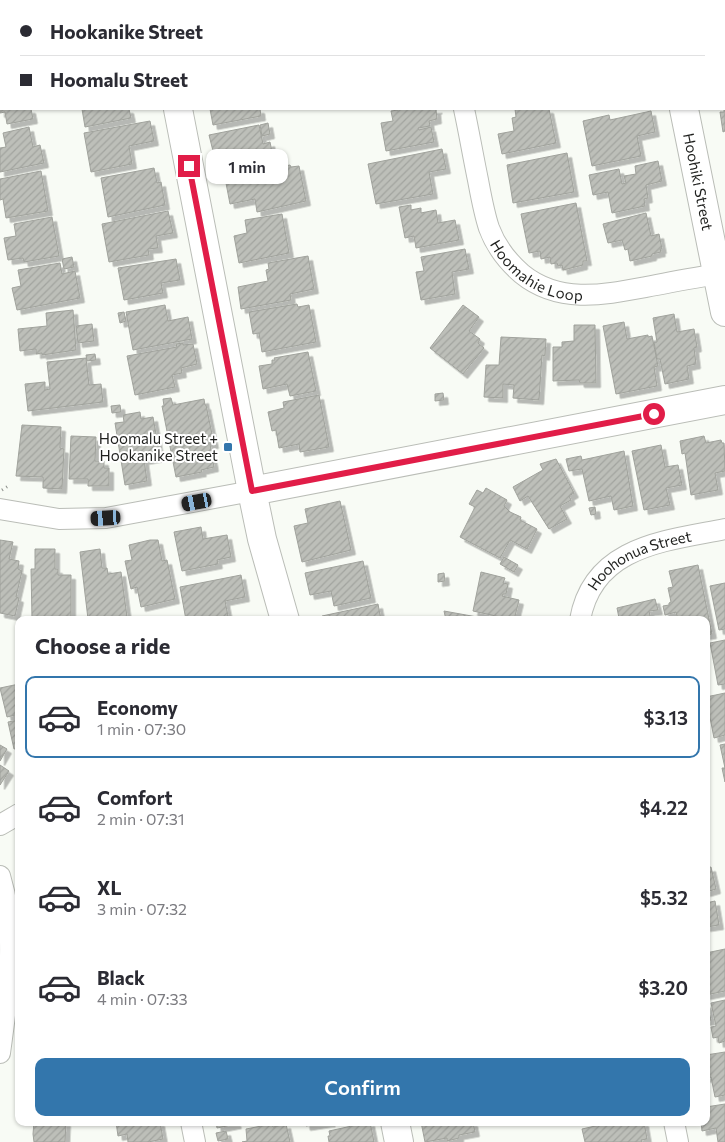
<!DOCTYPE html>
<meta charset="utf-8">
<style>
body{margin:0;font-family:Commissioner,sans-serif;background:#f2f2f3;color:#2b2b33;height:100vh;display:flex;flex-direction:column;font-size:19px;white-space:nowrap}
*{box-sizing:border-box;margin:0}
p{font-size:16px;color:#7c7c81}
.icon{flex:none;width:28px;height:28px;fill:none;stroke:currentColor;stroke-width:2;stroke-linecap:round;stroke-linejoin:round}
.map{position:relative;flex:1;overflow:hidden}
.sheet{position:absolute;left:15px;top:616px;width:695px;height:510px;display:flex;flex-direction:column;background:#fff;border-radius:10px;box-shadow:0 1px 4px #0004}
.sheet>*{flex:none}
.hud{position:absolute;left:0px;top:0px;width:725px;height:110px;box-shadow:0 1px 4px #0004;display:grid;align-content:center;height:110px;padding:0 20px;background:#fff}
.end{position:absolute;width:22px;height:22px;margin:-11px;border:6px solid #e11d48;background:#fff;box-shadow:0 0 0 2px #fff}
.from{border-radius:50%}
.bubble{position:absolute;height:35px;border-radius:10px;background:#fff;box-shadow:0 1px 4px #0004;font-size:16px;font-weight:600;line-height:35px;text-align:center}
.car{position:absolute;width:15px;height:30px;margin:-15px -8px;border-radius:6px;box-shadow:0 0 4px 1px #0007;background:linear-gradient(#222 24%,#8ab4d8 0 40%,#222 0 76%,#8ab4d8 0 86%,#222 0)}
.hud b{display:flex;align-items:center;gap:18px;height:48px;font-size:19px}
.hud b+b{border-top:1px solid #e1e1e2}
.hud i{width:12px;height:12px;background:#2b2b33}
ul{padding:0;list-style:none}
li{display:flex;align-items:center;gap:15px;height:82px;margin:0 10px 8px;padding:0 10px;border:2px solid transparent;border-radius:10px}
li div{flex:1}
li b{display:block;font-size:19px}
li em{font-style:normal;font-weight:600}
li.current{border-color:#3376ac}
li>.icon{width:45px;height:45px;stroke-width:1.5}
h2{padding:0 20px;font-size:22px;line-height:60px}
.primary-button{display:flex;gap:10px;margin-top:auto;padding:10px 20px}
.primary-button a{flex:1;height:58px;border-radius:10px;background:#3376ac;color:#fff;font-size:20px;font-weight:600;line-height:58px;text-align:center}
.map>svg:first-child{display:block}
.building{fill:url(#building-hatch);stroke:#a0a29c;filter:url(#shadow)}
.lines{fill:none;stroke-linecap:round;stroke-linejoin:round}
.street-casing{stroke:#babdb7;stroke-width:22}
.secondary-casing{stroke:#babdb7;stroke-width:30}
.path{stroke:#8a8c88;stroke-width:3;stroke-dasharray:1 4;stroke-linecap:butt}
.street{stroke:#fff;stroke-width:20}
.secondary{stroke:#fff;stroke-width:28}
.route{stroke:#e11d48;stroke-width:6}
.poi-dot{fill:#3376ac;stroke:#fff;stroke-width:2}
.labels{text-anchor:middle;dominant-baseline:central;stroke-width:4;stroke-linejoin:round;paint-order:stroke}
.street-label{font-size:15px;fill:#1f201e;stroke:#fff}
.poi-label{font-size:15px;fill:#1f201e;stroke:#fff;text-anchor:end}
</style>
<div class="map">
<svg width="725" height="1142" viewBox="0 0 725 1142">
<defs>
<pattern id="building-hatch" width="6" height="6" patternUnits="userSpaceOnUse" patternTransform="scale(1.25)"><rect width="6" height="6" fill="#bdbfb9"/><path d="M-1 1l2-2M0 6l6-6M5 7l2-2" fill="none" stroke="#a2a49f"/></pattern>
<filter id="shadow"><feDropShadow dx="4.5" dy="4.5" stdDeviation="0" flood-color="#0004"/></filter>
</defs>
<rect width="100%" height="100%" fill="#f8fbf5"/>
<g class="building">
<path d="M0,0L28,1H1L0,29Z"/>
<path d="M59,0H127V1H60Z"/>
<rect x="187" y="0" width="68" height="1"/>
<path d="M557,0H628V1H556Z"/>
<path d="M706,0H725V39H724V1Z"/>
<path d="M1,36V71H0V37Z"/>
<path d="M0,85H1V109H31L33,119L7,124L5,112L0,113Z"/>
<path d="M724,105H725V131L723,132L720,112H724Z"/>
<path d="M82,109H129L131,118L85,127Z"/>
<path d="M210,109H260L261,116L213,125Z"/>
<path d="M398,109H438L436,110L437,119L429,121L430,126L418,128L419,130L431,127L434,142L386,151L381,123L393,121L391,111L398,110Z"/>
<path d="M515,109H549L556,143L502,154L498,134L514,131L512,118L516,117Z"/>
<path d="M651,111L655,132L637,136L641,156L592,166L583,121L609,115L610,120Z"/>
<path d="M150,121L154,141L129,146L132,164L91,172L84,133Z"/>
<path d="M268,123L270,134L262,136L260,125Z"/>
<path d="M259,125L263,144L270,142L274,161L220,172L216,150L213,151L209,135Z"/>
<path d="M29,127L33,147L40,145L44,163L0,172V148L6,147L3,133Z"/>
<path d="M442,149L446,169L429,172L433,194L376,204L368,164Z"/>
<path d="M567,153L574,192L513,203L507,165Z"/>
<path d="M658,161L662,181L646,185L648,198L644,199L645,206L612,213L608,192L593,195L589,175L619,169L622,184L626,183L624,176L636,174L635,166Z"/>
<path d="M290,165L291,167L299,166L306,201L257,212L255,199L230,204L225,178Z"/>
<path d="M154,168L157,183L161,182L165,205L108,217L101,178Z"/>
<path d="M41,171L48,211L6,218L3,199L0,200V179Z"/>
<path d="M576,203L587,261H583V265L563,270L562,265L558,266L557,263L551,264L550,257L541,259L540,251L529,253L521,214Z"/>
<path d="M411,205V210L421,208V213L436,210L438,223L455,220L459,240L416,248L414,236L405,238L399,207Z"/>
<path d="M168,211L173,233L156,236L158,248L148,249L149,255L109,262L102,224Z"/>
<path d="M646,213L651,236L659,234L662,249H660L661,252L652,254V256L630,261L628,249L625,250L622,240L608,243L603,224Z"/>
<path d="M282,214L289,253L239,263L234,236L247,233L245,220Z"/>
<path d="M52,217L59,256L24,262L23,258L8,260L4,238L16,236L14,224Z"/>
<path d="M465,249L469,269L452,272L455,294L421,300L416,272L424,271L421,257Z"/>
<path d="M308,256L314,289L290,294L291,300L241,309L238,287L268,281L266,270L269,269L268,263Z"/>
<path d="M72,257L74,267L64,269L62,259Z"/>
<path d="M176,259L180,280L161,283L163,293L124,300L118,268Z"/>
<path d="M60,263L62,274L75,271L80,298L17,310L12,288L21,286L18,270Z"/>
<path d="M297,304L298,307L309,305L316,342L262,352L259,333L253,334L249,312Z"/>
<path d="M165,305L168,321L188,317L192,339L133,350L126,312Z"/>
<path d="M463,305L479,317L469,331L480,339L478,343L484,348L463,374L430,348Z"/>
<path d="M73,310L76,350L42,355V353L36,354V349L20,351L18,329L47,326L46,313Z"/>
<path d="M124,312L126,321L120,323L118,313Z"/>
<path d="M674,314L677,332L694,329L697,347L694,348L696,364L687,366L689,379L665,384L660,359H657L654,342H657L653,318Z"/>
<path d="M624,322L627,339L648,335V337L652,336L658,366L654,367L657,386L616,394L603,326Z"/>
<path d="M92,324L94,341L78,343L76,326Z"/>
<path d="M574,325H595L596,383H580L579,380L553,381V347H562V342L574,341Z"/>
<path d="M501,337L546,339L545,356L542,355L539,400L513,398L514,385L503,384V398L484,397L486,365H499Z"/>
<path d="M183,343V345L193,344L197,364L181,368L182,373L172,375L175,387L135,395L127,356L177,347L176,344Z"/>
<path d="M308,352L316,391L290,396L287,384L263,389L259,366L272,364V360H275L274,358Z"/>
<path d="M95,354L96,360L87,361L86,355Z"/>
<path d="M86,358L89,385L101,384L103,402L28,411L25,384L45,382V390L50,389L47,362Z"/>
<path d="M443,393L444,400L435,401V394Z"/>
<path d="M319,395L329,447L300,452L299,444L279,448L276,430L272,431L268,412L284,408L283,402Z"/>
<path d="M171,398L173,405L204,399L205,405H206L214,444H210L214,467L201,470L202,472L176,477L162,406H164L163,399Z"/>
<path d="M120,405L121,412L112,413L111,406Z"/>
<path d="M140,412L141,419L153,417L160,457L144,460L147,481L125,485L115,423L124,422L123,415Z"/>
<path d="M22,425L61,427L60,448L64,449L62,489L43,488V477L16,476Z"/>
<path d="M71,436L96,437L95,461H104V468H109V486H88V479H69Z"/>
<path d="M704,436L706,443L721,440L722,443H724L725,471L715,473L718,490L691,495L685,453L682,454L680,441Z"/>
<path d="M661,445L665,467L678,465L682,485L666,488L670,505L644,510L632,451Z"/>
<path d="M624,451L633,506L614,510L611,496L589,501L582,469L569,471L566,459L581,456L582,460Z"/>
<path d="M556,459L574,493L569,496L571,500L560,506L567,519L549,529L528,496L520,501L513,487L543,470L540,464Z"/>
<path d="M486,488L507,500L504,506L510,512L521,517L520,520L537,529L527,549L510,540L500,558L460,537L475,507L469,504L477,490L483,493Z"/>
<path d="M340,501L351,550L302,562L294,526L308,523L305,509Z"/>
<path d="M595,507L596,514L591,515L589,508Z"/>
<path d="M201,527L203,539L227,535L231,557L217,560L218,564L182,571L174,532Z"/>
<path d="M0,540L13,542L9,559L19,561L18,569L22,571L16,597L19,598L15,616L0,613Z"/>
<path d="M150,540H158L162,561L167,560L175,599L141,607L137,587L131,589L125,561L132,560L129,545Z"/>
<path d="M35,549H55V569H58V575H71V618L32,619L31,569H35Z"/>
<path d="M100,549L102,568H107L108,574L121,572L127,617L110,620L88,619L80,552Z"/>
<path d="M504,557L518,565L514,572L500,564Z"/>
<path d="M363,561L371,598L334,606L331,591L310,595L305,573Z"/>
<path d="M698,565L712,634L706,635V620H678L676,612L665,615L663,606L669,605V603L671,602L668,588L673,587L669,571Z"/>
<path d="M481,572L505,578L503,583L508,584L506,594H503L502,596L519,600L514,620L473,611Z"/>
<path d="M444,573L445,581L438,582V574Z"/>
<path d="M241,575L245,597L225,601L228,616L209,620H186L180,587Z"/>
<path d="M725,583V629L719,630L710,586Z"/>
<path d="M655,599L658,610L649,611L651,620H622V618H619L617,608Z"/>
<path d="M378,604L381,620H323L322,616Z"/>
<path d="M444,611L477,617L478,620H446Z"/>
<path d="M725,640V684L718,685L710,643Z"/>
<path d="M19,684V714L7,717L0,688Z"/>
<path d="M725,693V735L714,738L706,697Z"/>
<path d="M19,720V748L14,749L8,722Z"/>
<path d="M725,744V782L722,768H725L720,745Z"/>
<path d="M0,745L7,749L0,761Z"/>
<path d="M0,765L9,771L0,785Z"/>
<path d="M711,867L716,889L706,892V868Z"/>
<path d="M715,901L719,925L706,927V903Z"/>
<path d="M725,949V991L706,995V953Z"/>
<path d="M725,1000V1041L719,1043L718,1037L713,1038L711,1027L716,1026L711,1003Z"/>
<path d="M707,1003L711,1020L706,1021V1004Z"/>
<path d="M725,1052V1095L715,1097L711,1077L706,1078V1055Z"/>
<path d="M725,1104V1142H718L716,1128L702,1131L701,1122H706V1107Z"/>
<path d="M34,1122H66L65,1142H34L33,1134Z"/>
<path d="M116,1122H160L163,1139L148,1142H128L127,1134L118,1136Z"/>
<path d="M216,1122H236L237,1124L217,1128Z"/>
<path d="M305,1122H331L306,1126Z"/>
<path d="M370,1122L374,1142H329L328,1136H330L329,1131Z"/>
<path d="M421,1122H473L475,1132L459,1135V1138L447,1141V1138L425,1142Z"/>
<path d="M613,1122H644L647,1139L641,1140L642,1142H585L582,1129Z"/>
<path d="M272,1124L273,1127L286,1124L290,1142H242L247,1141L246,1129Z"/>
<path d="M226,1131L228,1139L218,1141L216,1133Z"/>
</g>
<g class="lines">
<defs>
<g id="street">
<path d="M443,0L444,1"/>
<path id="s1" d="M464,109C469,132 473,156 478,180C481,196 484,213 489,228C496,247 507,261 522,274C559,304 603,295 646,287C670,282 694,278 717,274"/>
<path d="M0,509L59,519L106,518L252,491"/>
<path id="s2" d="M580,620C593,546 665,541 725,529"/>
<path d="M0,825L19,814"/>
<path d="M0,876C18,935 8,993 0,1053"/>
<path d="M191,1122L195,1142"/>
<path d="M674,1122L678,1142"/>
</g>
<g id="secondary">
<path d="M157,0V1"/>
<path d="M662,0L663,1"/>
<path d="M178,109L252,491L262,539L285,620"/>
<path id="s3" d="M684,109L725,312"/>
<path d="M252,491L725,400"/>
<path d="M395,1122L399,1142"/>
</g>
</defs>
<use href="#street" class="street-casing"/>
<use href="#secondary" class="secondary-casing"/>
<path class="path" d="M2,490L10,485"/>
<use href="#street" class="street"/>
<use href="#secondary" class="secondary"/>
</g>
<g class="lines">
<path class="route" d="M189,166L252,491L654,414"/>
</g>
<rect class="poi-dot" x="223" y="442" width="10" height="10" rx="2.5"/>
<g class="labels">
<g class="street-label">
<text stroke="none"><textPath href="#s3" startOffset="74">Hoohiki Street</textPath></text>
<text stroke="none"><textPath href="#s1" startOffset="190">Hoomahie Loop</textPath></text>
<text stroke="none"><textPath href="#s2" startOffset="92">Hoohonua Street</textPath></text>
</g>
<g class="poi-label">
<text x="218" y="438">Hoomalu Street +<tspan x="218" dy="17">Hookanike Street</tspan></text>
</g>
</g>
</svg>
<i class="end from" style="left:654px;top:414px"></i>
<i class="end" style="left:189px;top:166px"></i>
<div class="bubble" style="left:206px;top:149px;width:82px">1 min</div>
<i class="car" style="left:197px;top:502px;rotate:259deg"></i>
<i class="car" style="left:106px;top:518px;rotate:267deg"></i>
<div class="hud">
<b><i class="from"></i>Hookanike Street</b>
<b><i></i>Hoomalu Street</b>
</div>
<section class="sheet">
<h2>Choose a ride</h2>
<ul>
<li class="current"><svg class="icon" aria-label="car" viewBox="0 0 24 24"><path d="M5 17H2v-5l4-1 3-4h7l3 4 3 1v5h-3M9 17h6M6 11h13"/><circle cx="7" cy="17" r="2"/><circle cx="17" cy="17" r="2"/></svg><div><b>Economy</b><p>1 min · 07:30</p></div><em>$3.13</em></li>
<li><svg class="icon" aria-label="car" viewBox="0 0 24 24"><path d="M5 17H2v-5l4-1 3-4h7l3 4 3 1v5h-3M9 17h6M6 11h13"/><circle cx="7" cy="17" r="2"/><circle cx="17" cy="17" r="2"/></svg><div><b>Comfort</b><p>2 min · 07:31</p></div><em>$4.22</em></li>
<li><svg class="icon" aria-label="car" viewBox="0 0 24 24"><path d="M5 17H2v-5l4-1 3-4h7l3 4 3 1v5h-3M9 17h6M6 11h13"/><circle cx="7" cy="17" r="2"/><circle cx="17" cy="17" r="2"/></svg><div><b>XL</b><p>3 min · 07:32</p></div><em>$5.32</em></li>
<li><svg class="icon" aria-label="car" viewBox="0 0 24 24"><path d="M5 17H2v-5l4-1 3-4h7l3 4 3 1v5h-3M9 17h6M6 11h13"/><circle cx="7" cy="17" r="2"/><circle cx="17" cy="17" r="2"/></svg><div><b>Black</b><p>4 min · 07:33</p></div><em>$3.20</em></li>
</ul>
<div class="primary-button"><a>Confirm</a></div>
</section>
</div>
